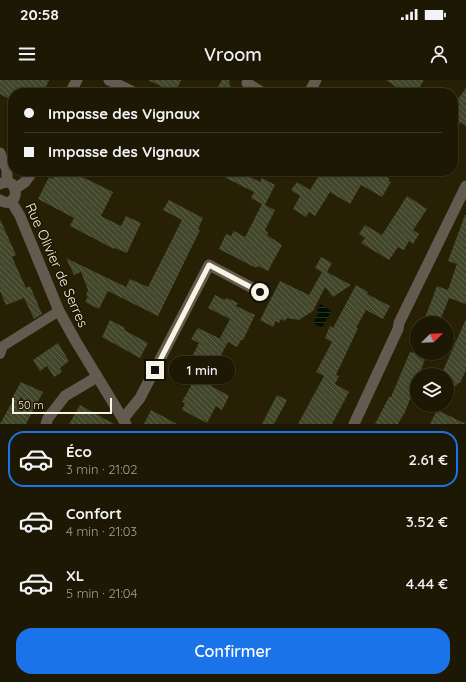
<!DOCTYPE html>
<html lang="fr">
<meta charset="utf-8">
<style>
body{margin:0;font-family:Quicksand,sans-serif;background:#2a2512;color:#f1f3f6;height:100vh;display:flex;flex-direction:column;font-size:15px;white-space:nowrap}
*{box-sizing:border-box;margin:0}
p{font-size:13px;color:#a0a09a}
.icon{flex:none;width:22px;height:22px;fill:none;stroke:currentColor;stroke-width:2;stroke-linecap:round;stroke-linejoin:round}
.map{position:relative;height:344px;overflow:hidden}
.side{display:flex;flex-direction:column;background:#1d1803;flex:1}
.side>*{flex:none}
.guide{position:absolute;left:8px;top:8px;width:450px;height:88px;border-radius:16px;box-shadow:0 1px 3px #0004,0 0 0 1px #3b3725;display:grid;align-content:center;height:88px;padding:0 16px;background:#1d1803}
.needle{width:26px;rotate:67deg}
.tools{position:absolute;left:410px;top:236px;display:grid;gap:8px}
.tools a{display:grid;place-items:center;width:44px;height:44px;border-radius:50%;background:#1d1803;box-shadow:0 1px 3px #0004,0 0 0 1px #3b3725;font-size:20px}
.scale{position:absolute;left:12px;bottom:10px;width:100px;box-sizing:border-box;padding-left:4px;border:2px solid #f8f4e4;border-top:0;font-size:11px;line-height:14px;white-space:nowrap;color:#f8f4e4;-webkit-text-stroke:3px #1d1600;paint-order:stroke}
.end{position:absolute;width:18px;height:18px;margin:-9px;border:5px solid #f8f4e4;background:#111;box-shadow:0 0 0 2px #111}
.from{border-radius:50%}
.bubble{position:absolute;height:28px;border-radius:14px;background:#1d1803;box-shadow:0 1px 3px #0004,0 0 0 1px #3b3725;font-size:13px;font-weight:600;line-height:28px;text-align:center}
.guide b{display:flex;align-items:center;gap:14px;height:38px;font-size:15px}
.guide b+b{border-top:1px solid #3b3725}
.guide i{width:10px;height:10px;background:#f1f3f6}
ul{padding:7px 0 0;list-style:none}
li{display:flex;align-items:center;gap:12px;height:56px;margin:0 8px 6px;padding:0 8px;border:2px solid transparent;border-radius:16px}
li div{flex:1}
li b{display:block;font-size:15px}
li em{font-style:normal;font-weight:600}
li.current{border-color:#1a73e8}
li>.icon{width:36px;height:36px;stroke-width:1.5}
.button{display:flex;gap:8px;margin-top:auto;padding:8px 16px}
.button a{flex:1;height:46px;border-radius:16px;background:#1a73e8;color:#fff;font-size:16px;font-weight:600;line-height:46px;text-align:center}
.status{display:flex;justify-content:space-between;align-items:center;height:28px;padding:0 20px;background:#1d1803;direction:ltr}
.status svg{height:11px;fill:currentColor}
header{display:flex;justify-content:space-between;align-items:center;height:52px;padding:0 16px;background:#1d1803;font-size:18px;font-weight:600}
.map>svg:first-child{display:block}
.water{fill:url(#water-rules)}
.building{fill:url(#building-back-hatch)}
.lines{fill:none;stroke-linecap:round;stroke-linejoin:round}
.pedestrian{stroke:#635b50;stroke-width:10}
.minor{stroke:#635b50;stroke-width:11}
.route{stroke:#f8f4e4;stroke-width:5}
.labels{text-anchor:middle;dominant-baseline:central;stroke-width:3;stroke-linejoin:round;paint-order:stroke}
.street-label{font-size:14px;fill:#f8f4e4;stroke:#1d1600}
</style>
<div class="status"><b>20:58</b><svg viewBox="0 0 49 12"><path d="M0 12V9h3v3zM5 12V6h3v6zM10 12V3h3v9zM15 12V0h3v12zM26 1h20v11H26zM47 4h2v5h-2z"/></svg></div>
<header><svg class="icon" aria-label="menu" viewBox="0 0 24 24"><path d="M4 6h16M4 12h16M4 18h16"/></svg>Vroom<svg class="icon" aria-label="person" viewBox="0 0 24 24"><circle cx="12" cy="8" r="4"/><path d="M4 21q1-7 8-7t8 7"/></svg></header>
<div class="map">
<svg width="466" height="344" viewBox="0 0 466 344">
<defs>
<pattern id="water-rules" width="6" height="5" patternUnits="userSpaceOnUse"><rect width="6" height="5" fill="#021000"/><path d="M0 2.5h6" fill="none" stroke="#283325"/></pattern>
<pattern id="building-back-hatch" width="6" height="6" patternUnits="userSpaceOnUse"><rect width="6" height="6" fill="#42472b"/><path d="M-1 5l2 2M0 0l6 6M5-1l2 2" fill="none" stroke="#5e624a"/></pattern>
</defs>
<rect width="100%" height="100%" fill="#272004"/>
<path class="water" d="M320,224L331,231L322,248L313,243L319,232L317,230Z"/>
<g class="building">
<path d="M0,0H49L43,13H13V21L0,14Z"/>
<path d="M148,0H181L175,13Z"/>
<path d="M222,0H229L232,13H214Z"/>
<path d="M386,0H424L416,13H405Z"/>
<path d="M466,8V46L461,42L453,54V14L459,18Z"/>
<path d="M56,91H70L113,112L101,136L121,146L126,136L141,143L127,173L115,168L114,169L70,146L74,138L38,119L49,97L52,99Z"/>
<path d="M212,91H239L260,102L262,98L275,105L265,125L275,130L265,150L268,153L267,155L282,165L268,191L258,186L256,188L219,169L226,154L231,156L234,151L245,157L262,124L251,118L254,112Z"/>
<path d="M322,91H377L390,99L388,101L391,102L382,117L361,105L350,124L330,112L315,136L309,132L306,137L293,129L300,116L291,110L297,102L310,110Z"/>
<path d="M407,116L427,129L413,150L419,154L413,164L409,161L404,170L398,167L389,180L361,163L365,158L359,154L365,145L382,155Z"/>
<path d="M169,120L203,138L198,149L200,150L158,236L108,211L99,229L85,222L88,216L86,215L88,210L81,192L74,195L66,178L126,207L130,199L148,207L182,140L163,130Z"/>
<path d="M465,135H466V224L449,218L439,243H423L437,206L448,210L457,184L448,181Z"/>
<path d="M0,139L16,175L12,177L26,208L30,206L42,234L34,239L24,218L6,225L0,211Z"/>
<path d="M321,177L332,183L327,192L351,205L333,217L325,207L313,231L299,240L287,238L285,241L281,239L279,243L276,241L273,247L260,240L280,201L309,215L322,192L315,188Z"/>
<path d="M356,205L368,212L367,214L390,226L383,239L366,230L356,248H358L336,295L339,296L335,304L349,312L332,344H298L324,296L316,292L332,262L325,258L330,246L333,248Z"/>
<path d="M215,215L225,220L226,218L232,220L238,223L236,226L255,235L243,260H241L237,267L228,262L213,290L219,292L211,306L229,316L222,330L216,326L207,343L182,330L185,323L182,322L195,298L187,294L189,289L187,287L199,263L191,259L198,248L227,262L220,258L230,239L208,228Z"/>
<path d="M466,239V290L460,303H458L456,306L447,302V295H441Z"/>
<path d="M110,240L125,248L124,250L148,263L140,278L102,257Z"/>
<path d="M58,263L69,281L60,288L62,292L54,297L47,286L40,291L33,280Z"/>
<path d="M414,269L417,270V273L427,274L419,295H417V301L405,332L398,344H375L389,317H391L410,272L413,273Z"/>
<path d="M21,302L43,312L26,344H0L14,319L12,318Z"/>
<path d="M277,315L287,320L274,344H262Z"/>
<path d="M80,325L114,344H69Z"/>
<path d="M151,330L177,344H144Z"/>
<path d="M437,330L466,344H430Z"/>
</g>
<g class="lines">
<path class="pedestrian" d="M0,274L3,266L59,231"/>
<g class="minor">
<path d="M109,0L135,13"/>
<path d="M247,3L263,13"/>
<path d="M70,13L77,0"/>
<path d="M309,13L316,0"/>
<path d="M0,73L7,90V102"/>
<path d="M0,104C21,94 20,132 0,120"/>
<path d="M15,109L25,102L33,91"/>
<path d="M11,121L20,136L59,231L75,260L126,344"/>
<path d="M123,339L140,318L209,185L260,212"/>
<path d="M46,344L48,338L65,316L97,297"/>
<path d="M354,344L398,249L399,243L466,106"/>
</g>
</g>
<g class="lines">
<path class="route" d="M155,290L209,185L260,212"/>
</g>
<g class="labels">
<g class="street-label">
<text transform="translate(57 185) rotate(66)">Rue Olivier de Serres</text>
</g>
</g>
</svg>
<div class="tools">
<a><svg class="needle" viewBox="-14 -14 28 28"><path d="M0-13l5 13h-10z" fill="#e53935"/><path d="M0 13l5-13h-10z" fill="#a0a09a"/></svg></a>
<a><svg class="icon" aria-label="layers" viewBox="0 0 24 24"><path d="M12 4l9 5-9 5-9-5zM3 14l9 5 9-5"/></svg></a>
</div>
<div class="scale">50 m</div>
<i class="end from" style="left:260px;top:212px"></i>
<i class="end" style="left:155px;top:290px"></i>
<div class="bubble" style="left:169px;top:276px;width:66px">1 min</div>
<div class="guide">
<b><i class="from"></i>Impasse des Vignaux</b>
<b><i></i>Impasse des Vignaux</b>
</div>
</div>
<section class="side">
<ul>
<li class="current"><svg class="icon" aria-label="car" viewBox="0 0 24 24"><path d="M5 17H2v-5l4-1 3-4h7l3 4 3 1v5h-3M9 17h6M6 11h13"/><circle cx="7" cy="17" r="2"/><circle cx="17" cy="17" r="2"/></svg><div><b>Éco</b><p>3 min · 21:02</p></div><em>2.61 €</em></li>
<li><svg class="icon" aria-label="car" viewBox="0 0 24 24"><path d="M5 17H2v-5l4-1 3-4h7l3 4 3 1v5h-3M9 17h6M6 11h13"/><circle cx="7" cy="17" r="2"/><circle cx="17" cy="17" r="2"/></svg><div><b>Confort</b><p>4 min · 21:03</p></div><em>3.52 €</em></li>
<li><svg class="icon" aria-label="car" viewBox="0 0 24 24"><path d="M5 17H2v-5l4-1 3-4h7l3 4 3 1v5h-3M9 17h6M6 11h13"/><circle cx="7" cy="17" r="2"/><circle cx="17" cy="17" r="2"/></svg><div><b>XL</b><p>5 min · 21:04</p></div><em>4.44 €</em></li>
</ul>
<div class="button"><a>Confirmer</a></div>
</section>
